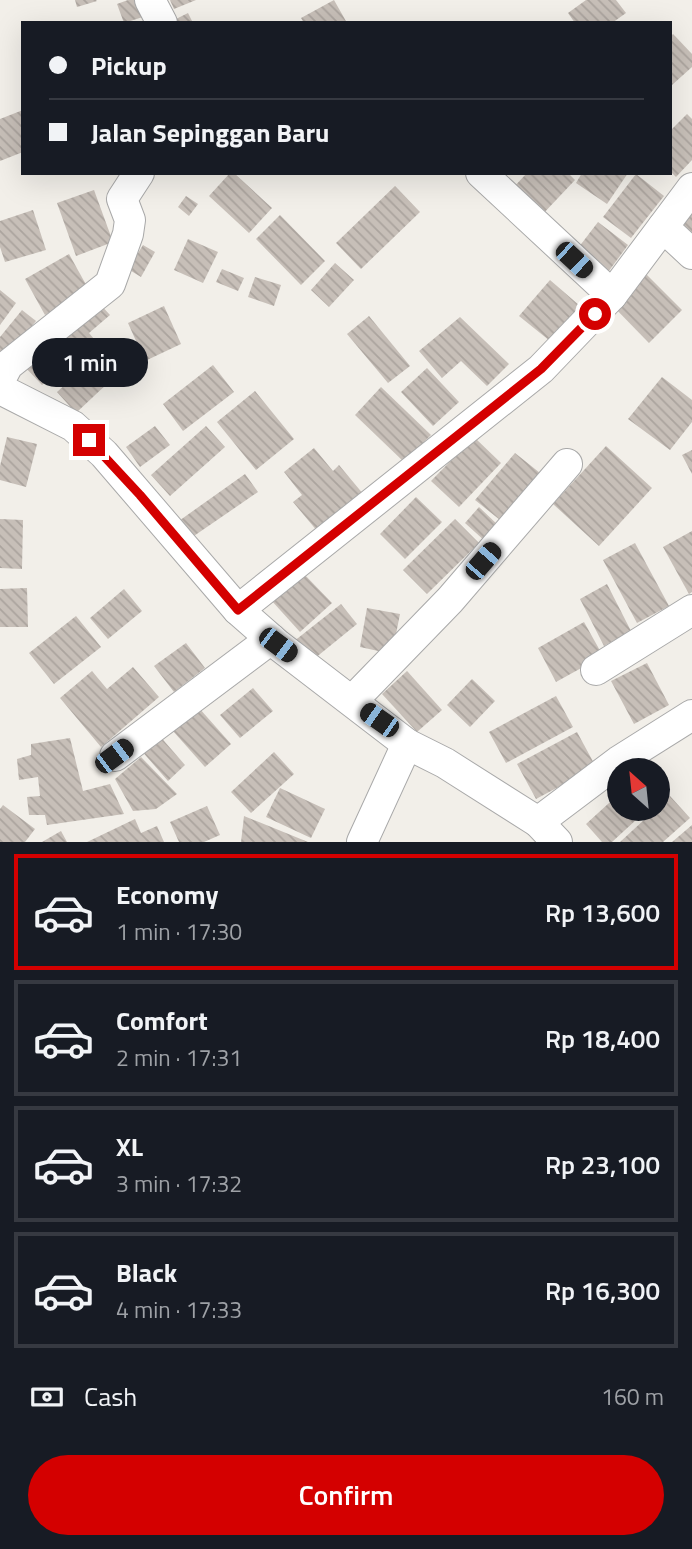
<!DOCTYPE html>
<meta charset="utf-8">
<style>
body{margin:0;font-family:"Titillium Web",sans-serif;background:#242831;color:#f1f3f6;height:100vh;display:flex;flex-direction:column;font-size:26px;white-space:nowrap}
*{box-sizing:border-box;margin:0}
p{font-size:23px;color:#9ea1a6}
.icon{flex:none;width:38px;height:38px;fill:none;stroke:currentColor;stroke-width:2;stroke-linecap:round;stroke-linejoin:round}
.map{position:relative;height:842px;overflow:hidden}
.drawer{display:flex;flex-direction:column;background:#171b24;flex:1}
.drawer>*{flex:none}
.guide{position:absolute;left:21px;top:21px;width:651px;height:154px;border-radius:0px;box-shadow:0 7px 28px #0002;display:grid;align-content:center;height:154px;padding:0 28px;background:#171b24}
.needle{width:46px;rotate:333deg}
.controls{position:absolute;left:607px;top:758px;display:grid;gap:14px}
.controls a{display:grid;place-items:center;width:63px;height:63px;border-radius:50%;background:#171b24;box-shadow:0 7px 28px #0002;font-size:35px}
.end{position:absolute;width:32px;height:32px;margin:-16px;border:9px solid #d40000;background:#fff;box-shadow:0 0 0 4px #fff}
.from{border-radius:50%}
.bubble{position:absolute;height:49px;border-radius:24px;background:#171b24;box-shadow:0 7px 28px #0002;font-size:23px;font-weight:600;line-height:49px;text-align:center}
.car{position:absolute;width:21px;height:42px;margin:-21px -10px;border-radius:9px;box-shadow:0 0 5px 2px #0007;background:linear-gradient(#222 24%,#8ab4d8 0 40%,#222 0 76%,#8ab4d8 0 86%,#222 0)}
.guide b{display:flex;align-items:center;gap:24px;height:66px;font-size:26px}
.guide b+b{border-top:2px solid #363941}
.guide i{width:18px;height:18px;background:#f1f3f6}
ul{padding:12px 0 0;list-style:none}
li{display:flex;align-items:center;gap:21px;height:116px;margin:0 14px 10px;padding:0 14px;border:4px solid #363941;border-radius:0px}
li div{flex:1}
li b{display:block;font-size:26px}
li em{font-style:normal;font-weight:600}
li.current{border-color:#d40000}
li>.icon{width:63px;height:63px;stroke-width:1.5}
.pay{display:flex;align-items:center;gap:18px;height:77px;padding:0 28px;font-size:26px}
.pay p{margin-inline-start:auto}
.cta{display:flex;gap:14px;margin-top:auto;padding:14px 28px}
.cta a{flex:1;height:80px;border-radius:42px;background:#d40000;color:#fff;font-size:28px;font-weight:600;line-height:80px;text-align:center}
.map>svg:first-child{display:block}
.building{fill:url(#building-back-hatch)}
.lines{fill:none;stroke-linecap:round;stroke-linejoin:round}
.minor-casing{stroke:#a9a9a9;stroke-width:32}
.minor{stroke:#fff;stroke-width:30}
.route{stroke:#d40000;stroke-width:9}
</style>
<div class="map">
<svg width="692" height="842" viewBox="0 0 692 842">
<defs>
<pattern id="building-back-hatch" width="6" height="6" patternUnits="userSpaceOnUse" patternTransform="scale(1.75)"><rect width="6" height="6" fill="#c7bfb8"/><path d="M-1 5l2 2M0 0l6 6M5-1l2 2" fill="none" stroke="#aba49e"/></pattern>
</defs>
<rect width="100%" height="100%" fill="#f2efe9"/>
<g class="building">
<path d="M75,0H96L97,1L77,7Z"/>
<path d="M128,0H140L146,16L124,23L117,4Z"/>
<path d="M170,0H196L174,9Z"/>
<path d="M334,0L347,23H304L301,18Z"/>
<path d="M586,0H616L626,13L612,23H575L568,13Z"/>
<path d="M188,13L193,23H176L174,20Z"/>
<path d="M673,34L692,54V67L672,85L670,83V37Z"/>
<path d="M23,110V152L0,161V119Z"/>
<path d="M687,114L692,119V160L676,177L670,171V131Z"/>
<path d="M230,173H234L272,208L249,233L209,196Z"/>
<path d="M527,173H568L575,180L541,216L512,189Z"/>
<path d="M582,173H628L607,204L576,183Z"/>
<path d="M636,174L664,196L631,238L603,217Z"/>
<path d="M395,186L420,212L361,269L336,243Z"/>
<path d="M94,190L113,242L76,256L57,203Z"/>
<path d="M186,196L198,204L189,216L178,207Z"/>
<path d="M692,204V236L677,225Z"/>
<path d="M33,210L46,250L5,262L0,247V221Z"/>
<path d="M280,215L325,261L301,285L256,239Z"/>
<path d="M598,222L628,245L603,279L572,256Z"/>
<path d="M188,239L218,252L203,283L174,270Z"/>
<path d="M143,245L155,252L141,277L128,269Z"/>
<path d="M69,254L89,290L45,315L25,279Z"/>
<path d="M335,263L354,280L329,307L311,290Z"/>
<path d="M222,269L244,278L238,291L216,282Z"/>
<path d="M642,270L682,310L649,343L609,302Z"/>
<path d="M255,277L281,285L274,306L248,297Z"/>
<path d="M550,280L580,306L550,341L519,316Z"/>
<path d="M0,290L16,303L0,325Z"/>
<path d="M98,302L110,315L89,333L94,339L42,385L25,367Z"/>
<path d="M164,306L181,344L145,361L128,323Z"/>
<path d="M22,310L36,321L3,361L0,358V337Z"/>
<path d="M369,316L410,366L388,383L347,334Z"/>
<path d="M460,317L509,364L487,386L461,361L442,378L419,351Z"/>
<path d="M108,346L126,366L76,413L57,392Z"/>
<path d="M213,365L234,392L183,431L163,404Z"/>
<path d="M427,368L459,402L433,426L401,392Z"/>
<path d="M662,377L692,400V422L670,450L628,419Z"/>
<path d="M381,387L431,435L404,462L355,415Z"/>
<path d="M255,391L294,439L256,470L217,422Z"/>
<path d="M155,426L170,445L140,467L126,447Z"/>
<path d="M206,426L225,447L170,496L151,475Z"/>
<path d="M7,437L37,444L26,487L0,480V466Z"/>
<path d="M474,437L501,463L459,507L431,481Z"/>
<path d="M606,446L652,488L599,546L553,504Z"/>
<path d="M314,448L333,471L339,465L364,495L318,532L293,502L302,495L284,472Z"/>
<path d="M692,450V474L682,455Z"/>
<path d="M515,453L540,473L500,520L475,500Z"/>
<path d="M245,474L258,492L188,540L176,523Z"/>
<path d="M416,497L442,522L405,559L380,534Z"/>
<path d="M479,507L500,527L486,542L465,523Z"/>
<path d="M0,519L23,520L22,569L0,568Z"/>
<path d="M455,519L479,543L427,594L403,570Z"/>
<path d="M692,531V592L689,594L663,547Z"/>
<path d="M635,543L669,606L637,623L603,560Z"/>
<path d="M302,572L332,603L300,632L271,600Z"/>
<path d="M607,584L631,631L604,646L580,599Z"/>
<path d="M27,588L28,627H0V589Z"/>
<path d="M124,589L142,611L108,639L90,618Z"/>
<path d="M341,604L357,624L309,663L293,642Z"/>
<path d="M367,608L400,614L392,654L360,647Z"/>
<path d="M76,616L101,647L54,684L29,653Z"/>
<path d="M584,622L603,656L556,682L538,648Z"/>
<path d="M186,643L205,668L174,692L154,666Z"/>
<path d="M647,663L669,705L634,724L611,681Z"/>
<path d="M133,667L159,697L101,747L60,698L92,671L107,689Z"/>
<path d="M407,671L442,710L417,732L382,694Z"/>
<path d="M472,679L495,701L470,727L447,705Z"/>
<path d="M253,688L273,711L240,738L220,715Z"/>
<path d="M556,696L573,727L506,763L489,732Z"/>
<path d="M199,708L231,744L205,767L173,731Z"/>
<path d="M577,732L596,767L536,799L517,764Z"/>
<path d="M158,734L185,765L168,781L140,749Z"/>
<path d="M70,738L83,791L110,784L124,814L47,825L45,815H29L27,797L40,796L38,777L19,780L17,759L31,755V744Z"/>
<path d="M274,752L294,774L251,813L231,792Z"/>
<path d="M141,757L177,794L156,809L133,811L115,779Z"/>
<path d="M280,788L325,809L311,838L266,817Z"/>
<path d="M620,793V808H649L612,842H602L586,824Z"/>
<path d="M670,796L690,818L663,842H620Z"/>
<path d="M3,805L35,829L25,842H0V809Z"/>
<path d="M207,806L220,835L204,842H179L170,822Z"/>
<path d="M244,816L308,842H241Z"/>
<path d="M135,819L141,833L157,826L164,842H87Z"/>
<path d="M692,825V842H672Z"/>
<path d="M61,831L67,842H42Z"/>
</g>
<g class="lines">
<defs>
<g id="minor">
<path d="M150,0L162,23"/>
<path d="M481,173L612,295"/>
<path d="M663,227L692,254"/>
<path d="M0,380L8,365L110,284L128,234L130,220L122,199L139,173"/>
<path d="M0,389L73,426L104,454L238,610L278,645L407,744L445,763L538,822L557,842"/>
<path d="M238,610L541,369L612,295L692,188"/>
<path d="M596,670L692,610"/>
<path d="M352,701L450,600L567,464"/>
<path d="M115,756L271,639"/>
<path d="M538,822L619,761L692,715"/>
<path d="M362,842L407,744"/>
</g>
</defs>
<use href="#minor" class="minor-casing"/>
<use href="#minor" class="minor"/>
</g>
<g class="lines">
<path class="route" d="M89,440L140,495L238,610L541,369L595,314"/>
</g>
</svg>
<div class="controls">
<a><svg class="needle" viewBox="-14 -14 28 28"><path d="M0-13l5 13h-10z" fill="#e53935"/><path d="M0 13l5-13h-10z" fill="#9ea1a6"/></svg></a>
</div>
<i class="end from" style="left:595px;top:314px"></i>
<i class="end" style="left:89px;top:440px"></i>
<div class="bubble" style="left:32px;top:338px;width:116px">1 min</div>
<i class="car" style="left:574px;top:260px;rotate:133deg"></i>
<i class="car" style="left:483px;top:561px;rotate:41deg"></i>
<i class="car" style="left:278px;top:645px;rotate:127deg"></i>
<i class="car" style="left:379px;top:720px;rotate:305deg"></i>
<i class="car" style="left:114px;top:756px;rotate:53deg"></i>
<div class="guide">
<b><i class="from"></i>Pickup</b>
<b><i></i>Jalan Sepinggan Baru</b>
</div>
</div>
<section class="drawer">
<ul>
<li class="current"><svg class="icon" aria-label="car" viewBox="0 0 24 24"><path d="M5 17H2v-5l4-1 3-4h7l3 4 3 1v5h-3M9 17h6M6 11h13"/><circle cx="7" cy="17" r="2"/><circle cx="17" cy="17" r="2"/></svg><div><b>Economy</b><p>1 min · 17:30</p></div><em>Rp 13,600</em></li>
<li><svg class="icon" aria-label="car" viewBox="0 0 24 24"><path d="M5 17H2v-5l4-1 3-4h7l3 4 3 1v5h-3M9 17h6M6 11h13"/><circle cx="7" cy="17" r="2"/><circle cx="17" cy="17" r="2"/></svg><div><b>Comfort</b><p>2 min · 17:31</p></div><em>Rp 18,400</em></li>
<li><svg class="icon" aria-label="car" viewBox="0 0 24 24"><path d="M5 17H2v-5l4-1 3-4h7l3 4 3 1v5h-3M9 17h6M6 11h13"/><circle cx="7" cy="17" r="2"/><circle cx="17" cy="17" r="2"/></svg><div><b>XL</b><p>3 min · 17:32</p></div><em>Rp 23,100</em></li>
<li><svg class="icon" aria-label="car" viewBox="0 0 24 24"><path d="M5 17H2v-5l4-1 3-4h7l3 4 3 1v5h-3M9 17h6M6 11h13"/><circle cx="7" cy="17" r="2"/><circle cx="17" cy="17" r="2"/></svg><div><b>Black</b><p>4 min · 17:33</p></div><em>Rp 16,300</em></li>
</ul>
<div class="pay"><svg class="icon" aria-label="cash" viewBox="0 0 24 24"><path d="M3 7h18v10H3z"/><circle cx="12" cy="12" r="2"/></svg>Cash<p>160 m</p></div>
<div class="cta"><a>Confirm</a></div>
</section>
